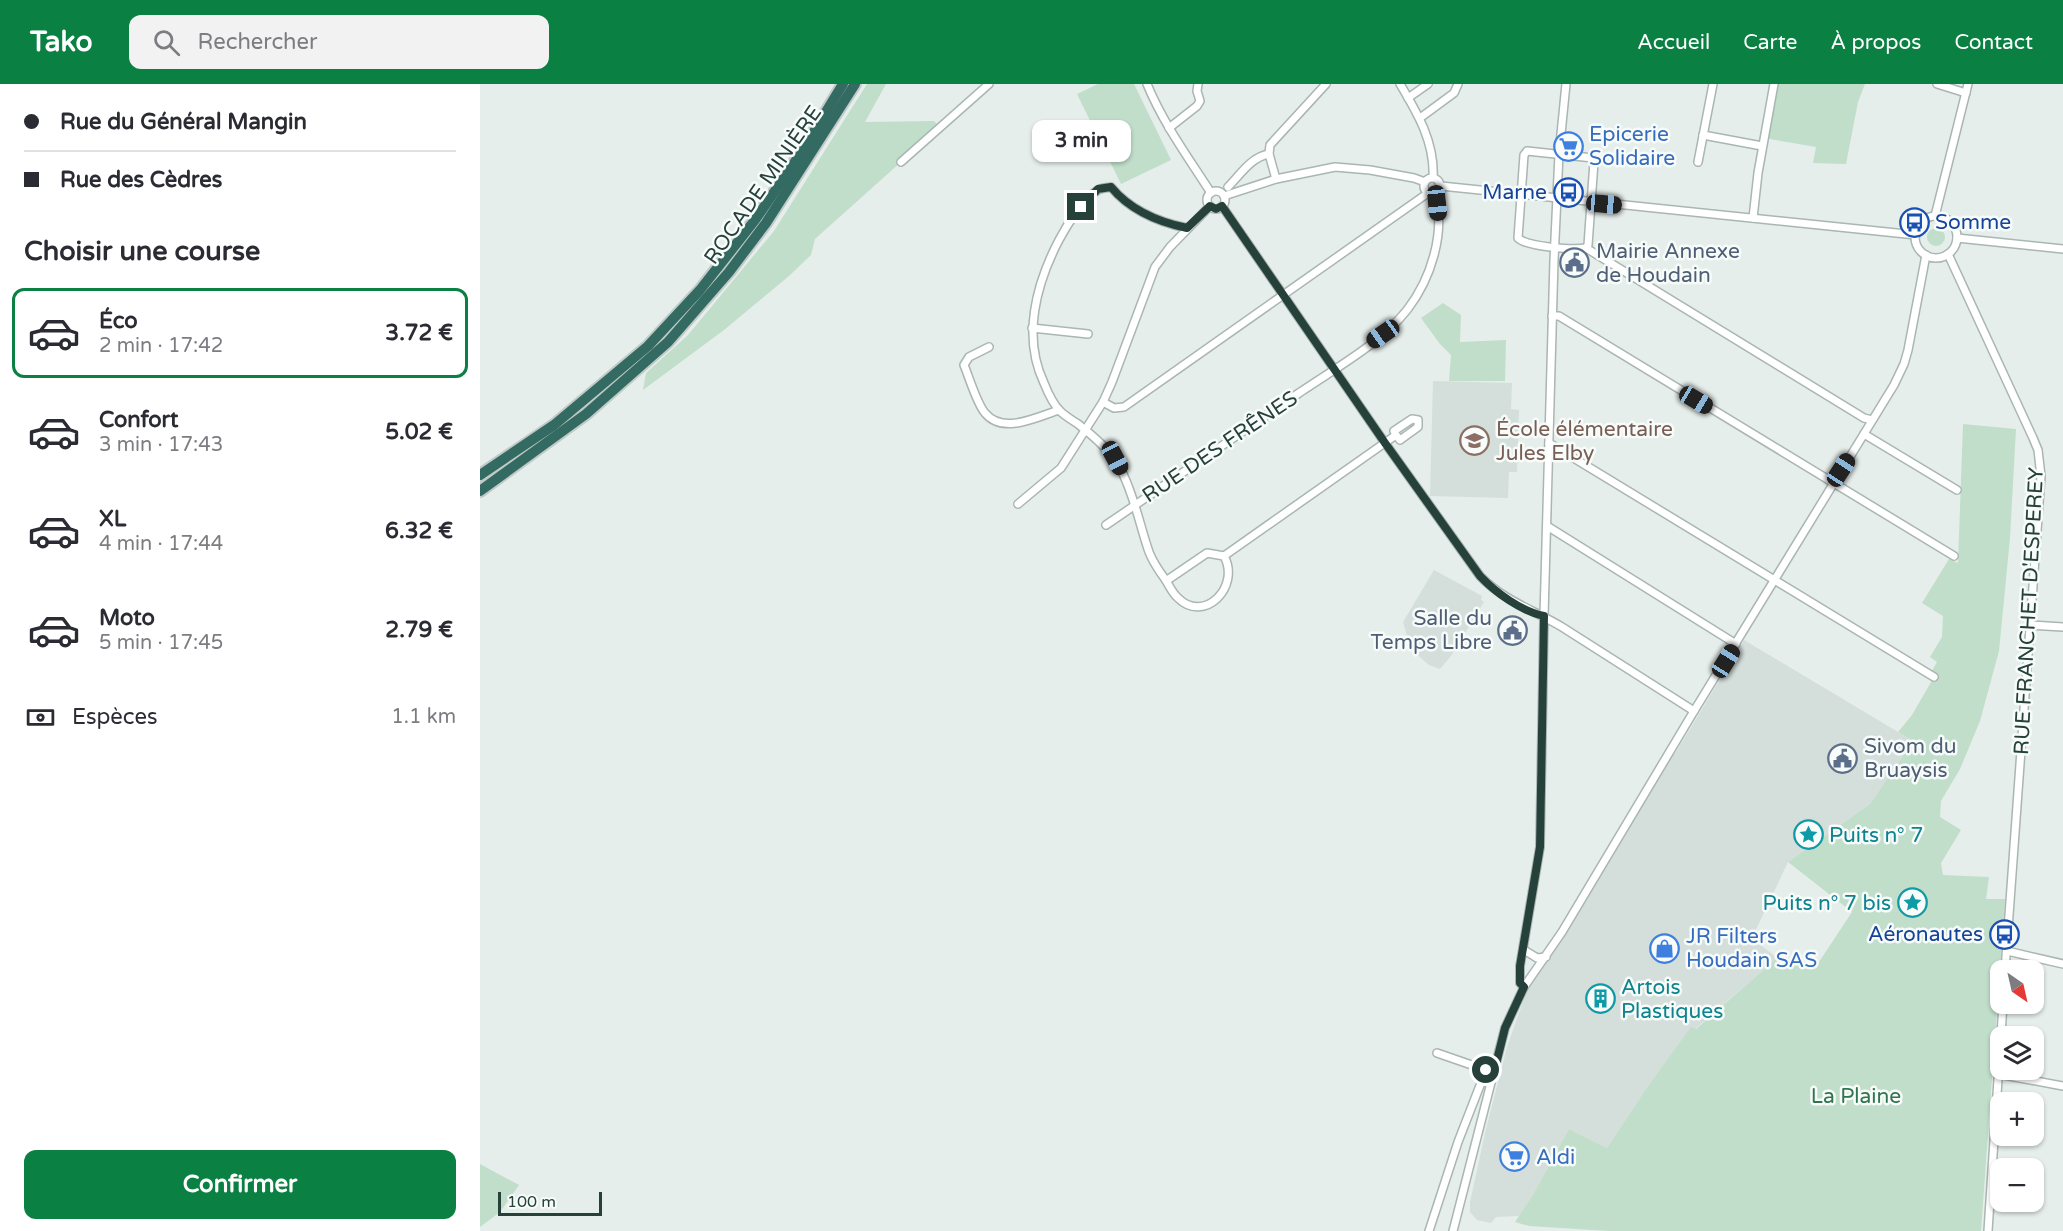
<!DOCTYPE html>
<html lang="fr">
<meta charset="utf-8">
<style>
body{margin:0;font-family:"Varela Round",sans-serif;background:#f2f2f3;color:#2b2b33;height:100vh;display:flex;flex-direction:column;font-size:22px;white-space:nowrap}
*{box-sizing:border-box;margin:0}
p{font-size:20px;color:#7c7c81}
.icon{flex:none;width:33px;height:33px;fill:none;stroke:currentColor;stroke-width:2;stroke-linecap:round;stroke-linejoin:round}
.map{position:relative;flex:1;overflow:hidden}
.panel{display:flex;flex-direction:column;background:#fff;width:480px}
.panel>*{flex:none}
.hud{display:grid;align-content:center;height:132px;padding:0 24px;background:#fff}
.needle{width:39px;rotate:146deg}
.fabs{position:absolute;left:1510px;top:876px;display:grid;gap:12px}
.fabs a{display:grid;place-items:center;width:54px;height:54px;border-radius:12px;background:#fff;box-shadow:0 2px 4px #0004;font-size:30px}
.scale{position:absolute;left:18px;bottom:15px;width:104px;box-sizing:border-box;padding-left:6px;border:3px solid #26403a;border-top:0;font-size:16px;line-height:21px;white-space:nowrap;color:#26403a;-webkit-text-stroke:4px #f7fbf9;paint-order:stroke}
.end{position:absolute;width:27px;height:27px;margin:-14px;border:8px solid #26403a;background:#fff;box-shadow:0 0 0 3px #fff}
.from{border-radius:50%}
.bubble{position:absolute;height:42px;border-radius:12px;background:#fff;box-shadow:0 2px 4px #0004;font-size:20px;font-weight:700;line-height:42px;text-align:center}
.car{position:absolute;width:18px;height:36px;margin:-18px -9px;border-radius:8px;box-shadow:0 0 4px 2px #0007;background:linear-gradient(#222 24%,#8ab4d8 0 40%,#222 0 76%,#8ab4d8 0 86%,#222 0)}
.hud b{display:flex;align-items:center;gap:21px;height:57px;font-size:22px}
.hud b+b{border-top:2px solid #e1e1e2}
.hud i{width:15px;height:15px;background:#2b2b33}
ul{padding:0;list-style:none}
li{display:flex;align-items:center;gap:18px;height:90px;margin:0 12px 9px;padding:0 12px;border:3px solid transparent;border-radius:12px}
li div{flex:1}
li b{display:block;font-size:22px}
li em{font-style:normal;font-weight:700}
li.active{border-color:#0b8043}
li>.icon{width:54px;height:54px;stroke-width:1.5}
h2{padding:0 24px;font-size:27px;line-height:72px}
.pay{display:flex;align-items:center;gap:15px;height:66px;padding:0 24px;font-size:22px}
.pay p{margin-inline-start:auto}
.action{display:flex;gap:12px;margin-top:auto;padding:12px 24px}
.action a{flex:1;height:69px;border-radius:12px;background:#0b8043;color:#fff;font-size:24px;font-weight:700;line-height:69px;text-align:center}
header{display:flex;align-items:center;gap:36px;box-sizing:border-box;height:84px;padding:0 30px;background:#0b8043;color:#fff}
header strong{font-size:28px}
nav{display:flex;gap:33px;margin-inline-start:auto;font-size:21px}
.search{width:420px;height:54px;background:#f2f2f3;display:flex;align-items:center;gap:15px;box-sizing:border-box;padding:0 21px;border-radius:12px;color:#7c7c81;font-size:22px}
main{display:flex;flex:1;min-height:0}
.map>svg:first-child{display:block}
.built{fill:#d4deda}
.green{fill:#c1deca}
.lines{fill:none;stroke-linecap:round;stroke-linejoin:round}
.minor-casing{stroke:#a9b6b2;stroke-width:10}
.highway-casing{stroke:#c2cac8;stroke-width:14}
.minor{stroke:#fff;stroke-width:7}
.highway{stroke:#336b62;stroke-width:10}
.route{stroke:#26403a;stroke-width:8}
.labels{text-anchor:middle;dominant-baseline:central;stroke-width:5;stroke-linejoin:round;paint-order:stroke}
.shop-label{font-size:21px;fill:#366cbe;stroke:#f7fbf9;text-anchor:start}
.street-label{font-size:21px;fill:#26403a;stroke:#f7fbf9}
.transit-label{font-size:21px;fill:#164399;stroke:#f7fbf9;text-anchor:end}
.service-label{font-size:21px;fill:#4e5e75;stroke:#f7fbf9;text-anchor:start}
.education-label{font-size:21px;fill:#785e54;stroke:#f7fbf9;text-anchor:start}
.culture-label{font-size:21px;fill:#0d838f;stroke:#f7fbf9;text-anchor:start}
.park-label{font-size:21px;fill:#31754e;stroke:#f7fbf9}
</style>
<header>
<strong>Tako</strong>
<div class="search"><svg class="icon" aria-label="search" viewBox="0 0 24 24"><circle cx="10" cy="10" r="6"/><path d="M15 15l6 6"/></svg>Rechercher</div>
<nav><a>Accueil</a><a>Carte</a><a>À propos</a><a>Contact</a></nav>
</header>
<main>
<section class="panel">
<div class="hud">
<b><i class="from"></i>Rue du Général Mangin</b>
<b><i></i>Rue des Cèdres</b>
</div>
<h2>Choisir une course</h2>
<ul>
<li class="active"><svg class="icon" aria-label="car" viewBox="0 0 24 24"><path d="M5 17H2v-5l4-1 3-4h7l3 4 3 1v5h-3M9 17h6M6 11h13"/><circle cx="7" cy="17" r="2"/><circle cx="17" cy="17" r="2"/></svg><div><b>Éco</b><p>2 min · 17:42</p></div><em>3.72 €</em></li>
<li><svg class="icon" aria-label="car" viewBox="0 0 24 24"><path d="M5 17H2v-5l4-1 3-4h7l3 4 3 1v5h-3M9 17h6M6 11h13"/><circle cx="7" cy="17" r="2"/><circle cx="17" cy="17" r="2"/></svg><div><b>Confort</b><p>3 min · 17:43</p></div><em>5.02 €</em></li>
<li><svg class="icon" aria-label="car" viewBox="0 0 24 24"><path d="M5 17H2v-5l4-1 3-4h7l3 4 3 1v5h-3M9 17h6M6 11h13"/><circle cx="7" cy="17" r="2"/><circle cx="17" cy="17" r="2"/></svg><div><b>XL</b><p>4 min · 17:44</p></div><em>6.32 €</em></li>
<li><svg class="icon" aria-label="car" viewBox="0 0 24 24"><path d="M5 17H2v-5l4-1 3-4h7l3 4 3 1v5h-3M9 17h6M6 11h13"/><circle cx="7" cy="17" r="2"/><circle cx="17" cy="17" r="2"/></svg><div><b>Moto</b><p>5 min · 17:45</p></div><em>2.79 €</em></li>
</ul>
<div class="pay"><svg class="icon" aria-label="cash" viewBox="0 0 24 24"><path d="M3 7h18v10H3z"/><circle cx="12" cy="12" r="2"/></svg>Espèces<p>1.1 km</p></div>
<div class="action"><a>Confirmer</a></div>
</section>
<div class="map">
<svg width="1583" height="1147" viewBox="0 0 1583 1147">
<rect width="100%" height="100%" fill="#e6eeeb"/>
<g class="built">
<path d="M953,297L1032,299L1031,325L1039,326L1037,388H1029L1028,414L950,412Z"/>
<path d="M954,486L1002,512L1001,516L1004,518L971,572L960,585L949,581L931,565L923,538Z"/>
<path d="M1264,556L1433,657L1390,720L1308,778L1272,854L1297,874L1215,945L1211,944L1166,1005L1127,1064L1089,1045L1054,1109L1039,1132L1016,1133L1011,1139L997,1136L990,1128V1118L1006,1045L1027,963L1052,892L1176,691L1196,668Z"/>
</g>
<g class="green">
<path d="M387,0H406L385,38L454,37L460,43L335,155L331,171L309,192L244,246L163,306L166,289L208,251L294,147Z"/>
<path d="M618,0H654L691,76L641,100L597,10Z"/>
<path d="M1294,0H1385L1378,18L1366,80L1333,79L1336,63L1284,54Z"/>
<circle cx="1456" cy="153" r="9"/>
<path d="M963,219L981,231L980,258L1026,256L1025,297H969L971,271L960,260L941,234Z"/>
<path d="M1483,340L1536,345L1530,454L1519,567L1500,637L1480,685L1461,717L1460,733L1481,746L1461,779L1463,791L1509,793L1506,815H1525L1501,1147H1129L1049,1142L1035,1138L1054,1109L1089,1045L1127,1064L1166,1005L1211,943L1216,945L1297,874L1335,884L1372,828L1308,778L1390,720L1433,657L1418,648L1432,631L1454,593L1450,590L1457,578L1450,573L1462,553L1463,532L1442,519L1469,475L1478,479Z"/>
<path d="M0,1080L39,1101L20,1128L0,1143Z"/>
</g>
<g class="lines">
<defs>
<g id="minor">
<path d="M667,0C683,39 708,73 731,109"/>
<path d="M920,0C938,30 955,59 953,94"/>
<path d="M1457,0L1486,9"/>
<path d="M928,14L948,0"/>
<path d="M940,34L974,9L978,0"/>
<path d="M689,44L717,22L720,17L717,7L718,0"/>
<path d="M1223,51L1282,62"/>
<path d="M1047,67L1113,74L1114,78L1108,161L1106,164C1093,166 1047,163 1038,154L1044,71Z"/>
<path d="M421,78L509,0"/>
<path d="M1218,78L1233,0"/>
<circle cx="952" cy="102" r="8"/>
<path d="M796,95L789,70L790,61L846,0"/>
<path d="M961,102L1436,151"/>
<path d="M748,103C760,91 771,73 789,70"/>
<circle cx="736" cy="116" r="9"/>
<path d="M744,112L796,95L855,83L890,86L934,94L945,98"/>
<path d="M742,122L905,359L1000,492C1024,517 1054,526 1082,543L1214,627"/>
<path d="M1455,132L1488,0"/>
<circle cx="1456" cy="153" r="21"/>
<path d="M1273,134L1278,89L1294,0"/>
<path d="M1477,154L1583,165"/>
<path d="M1106,164L1384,334L1392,336"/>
<path d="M1468,170L1553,354L1558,366L1561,392L1525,886"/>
<path d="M1072,232H1079L1474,472"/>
<path d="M552,244L608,250"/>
<path d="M509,263L489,273L484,281C489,293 497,320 505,329C523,351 557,333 579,326"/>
<path d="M623,318L634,324L644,323L948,109"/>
<path d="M1384,350L1477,406"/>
<path d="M1069,359L1454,593"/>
<path d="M538,420L581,384L623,318L632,298L675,183L690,163L730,122"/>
<path d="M626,441C691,397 755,353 819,309C854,285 900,260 927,226C951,195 966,148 955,110"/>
<path d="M1067,442L1256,560"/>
<path d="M744,472L916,351L920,356L938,343V336L932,335L914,347L916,351"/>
<path d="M686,497L727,469L744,472C761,503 724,540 698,514C692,509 689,501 685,495C679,487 673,478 669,468C660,442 655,415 643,390C633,369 617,355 598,340C592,336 585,332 580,327C573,320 568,309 564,299C542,253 556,200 579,156C587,141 603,115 618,106C621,104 627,104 631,103C650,126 678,138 707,144"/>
<path d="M1550,541L1583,543"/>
<path d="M1044,866L1057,874L1066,873"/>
<path d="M1527,867L1583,880"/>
<path d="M1044,903L1040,899V882L1060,763L1064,532L1074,176L1079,70L1086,0"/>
<path d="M957,969L1009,987"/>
<path d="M1518,990L1583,1002"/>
<path d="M949,1147L978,1058L1006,986"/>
<path d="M973,1147L1025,944L1044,903L1082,848L1214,627L1414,301L1424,280L1428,266L1446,171"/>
<path d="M1508,1147L1523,920"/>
</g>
<g id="highway">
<path d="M0,391L74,341L168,262L220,206L275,136L321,69L363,0"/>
<path d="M0,407L106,330L188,258L249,188L286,139L375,0"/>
</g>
</defs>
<use href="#minor" class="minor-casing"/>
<use href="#highway" class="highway-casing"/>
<use href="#minor" class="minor"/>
<use href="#highway" class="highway"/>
</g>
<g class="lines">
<path class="route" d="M601,123L618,105L631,103C650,126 678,138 707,144L730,122L736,125L742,122L905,359L1000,492C1016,509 1041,527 1064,532L1060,763L1040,882V899L1044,903L1025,944L1014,988L1006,986"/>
</g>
<defs>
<symbol id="supermarket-ring" viewBox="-11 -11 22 22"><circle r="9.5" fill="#f7fbf9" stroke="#3f7fe0" stroke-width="1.5"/><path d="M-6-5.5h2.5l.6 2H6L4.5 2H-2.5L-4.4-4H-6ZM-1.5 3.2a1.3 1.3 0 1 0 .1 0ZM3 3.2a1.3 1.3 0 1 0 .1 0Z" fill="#3f7fe0"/></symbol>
<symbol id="bus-ring" viewBox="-11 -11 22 22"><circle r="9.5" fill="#f7fbf9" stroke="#1a4fb4" stroke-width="1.5"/><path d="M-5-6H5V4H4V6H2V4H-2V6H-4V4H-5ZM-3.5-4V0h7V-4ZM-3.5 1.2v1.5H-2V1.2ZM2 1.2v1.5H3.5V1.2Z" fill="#1a4fb4"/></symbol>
<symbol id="civic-ring" viewBox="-11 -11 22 22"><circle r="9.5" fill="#f7fbf9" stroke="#5c6f8a" stroke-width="1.5"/><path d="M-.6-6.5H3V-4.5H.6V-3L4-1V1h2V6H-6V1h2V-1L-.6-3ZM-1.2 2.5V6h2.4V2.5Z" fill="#5c6f8a"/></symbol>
<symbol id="school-ring" viewBox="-11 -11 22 22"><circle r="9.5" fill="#f7fbf9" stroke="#8d6e63" stroke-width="1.5"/><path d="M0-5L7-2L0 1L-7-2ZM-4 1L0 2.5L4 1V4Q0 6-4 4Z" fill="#8d6e63"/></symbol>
<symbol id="sight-ring" viewBox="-11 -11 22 22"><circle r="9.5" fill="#f7fbf9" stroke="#0f9aa8" stroke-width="1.5"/><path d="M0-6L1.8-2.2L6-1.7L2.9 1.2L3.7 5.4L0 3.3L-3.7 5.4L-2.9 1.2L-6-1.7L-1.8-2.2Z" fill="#0f9aa8"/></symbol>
<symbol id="shop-ring" viewBox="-11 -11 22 22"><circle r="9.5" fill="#f7fbf9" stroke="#3f7fe0" stroke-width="1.5"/><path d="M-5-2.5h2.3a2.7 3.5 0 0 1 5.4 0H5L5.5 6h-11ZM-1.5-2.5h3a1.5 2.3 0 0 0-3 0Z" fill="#3f7fe0"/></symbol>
<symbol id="building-ring" viewBox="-11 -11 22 22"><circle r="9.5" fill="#f7fbf9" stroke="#0f9aa8" stroke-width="1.5"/><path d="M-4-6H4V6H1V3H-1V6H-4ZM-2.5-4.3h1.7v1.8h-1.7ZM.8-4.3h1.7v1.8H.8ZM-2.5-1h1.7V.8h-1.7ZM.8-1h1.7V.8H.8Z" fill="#0f9aa8"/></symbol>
</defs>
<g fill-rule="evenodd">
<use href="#supermarket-ring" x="1072" y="46" width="33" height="33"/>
<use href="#bus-ring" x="1072" y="92" width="33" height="33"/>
<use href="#bus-ring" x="1418" y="122" width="33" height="33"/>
<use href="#civic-ring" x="1078" y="162" width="33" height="33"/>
<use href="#school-ring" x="978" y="340" width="33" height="33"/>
<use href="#civic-ring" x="1016" y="530" width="33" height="33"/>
<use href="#civic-ring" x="1346" y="658" width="33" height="33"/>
<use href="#sight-ring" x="1312" y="734" width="33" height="33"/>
<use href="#sight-ring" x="1416" y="802" width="33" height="33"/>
<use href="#bus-ring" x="1508" y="834" width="33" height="33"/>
<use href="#shop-ring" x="1168" y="848" width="33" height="33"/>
<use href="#building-ring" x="1104" y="898" width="33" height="33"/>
<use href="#supermarket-ring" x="1018" y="1056" width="33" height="33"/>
</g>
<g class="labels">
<g class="shop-label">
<text x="1109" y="50">Epicerie<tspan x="1109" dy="24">Solidaire</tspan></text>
<text x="1206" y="852">JR Filters<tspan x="1206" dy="24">Houdain SAS</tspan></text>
<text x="1056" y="1073">Aldi</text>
</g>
<g class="street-label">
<text transform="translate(283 101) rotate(-55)">ROCADE MINIÈRE</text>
<text transform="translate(740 363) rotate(-34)">RUE DES FRÊNES</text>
<text transform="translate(1549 527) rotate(-87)">RUE FRANCHET D'ESPEREY</text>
</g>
<g class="transit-label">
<text x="1067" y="108">Marne</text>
<text x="1455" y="138" text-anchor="start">Somme</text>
<text x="1503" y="850">Aéronautes</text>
</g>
<g class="service-label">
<text x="1116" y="167">Mairie Annexe<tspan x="1116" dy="24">de Houdain</tspan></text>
<text x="1012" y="534" text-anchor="end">Salle du<tspan x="1012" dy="24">Temps Libre</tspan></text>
<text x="1384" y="662">Sivom du<tspan x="1384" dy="24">Bruaysis</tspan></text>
</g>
<g class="education-label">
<text x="1016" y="345">École élémentaire<tspan x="1016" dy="24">Jules Elby</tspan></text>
</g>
<g class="culture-label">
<text x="1349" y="751">Puits n° 7</text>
<text x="1411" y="819" text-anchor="end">Puits n° 7 bis</text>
<text x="1141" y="903">Artois<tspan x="1141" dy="24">Plastiques</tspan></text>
</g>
<g class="park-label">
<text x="1376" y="1012">La Plaine</text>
</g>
</g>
</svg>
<div class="fabs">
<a><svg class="needle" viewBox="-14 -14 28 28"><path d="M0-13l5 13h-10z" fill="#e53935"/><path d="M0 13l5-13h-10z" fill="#7c7c81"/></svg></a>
<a><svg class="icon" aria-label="layers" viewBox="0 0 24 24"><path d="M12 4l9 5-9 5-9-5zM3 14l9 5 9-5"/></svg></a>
<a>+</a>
<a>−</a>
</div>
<div class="scale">100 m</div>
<i class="end from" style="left:1006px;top:986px"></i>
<i class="end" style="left:601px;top:123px"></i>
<div class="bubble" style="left:552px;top:36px;width:99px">3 min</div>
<i class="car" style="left:957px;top:119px;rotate:174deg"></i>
<i class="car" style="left:1124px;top:120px;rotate:95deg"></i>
<i class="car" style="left:903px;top:250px;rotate:235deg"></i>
<i class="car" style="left:1216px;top:316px;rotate:121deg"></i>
<i class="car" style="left:635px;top:374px;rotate:152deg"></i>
<i class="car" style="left:1361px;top:386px;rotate:33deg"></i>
<i class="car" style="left:1246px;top:577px;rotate:32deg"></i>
</div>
</main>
